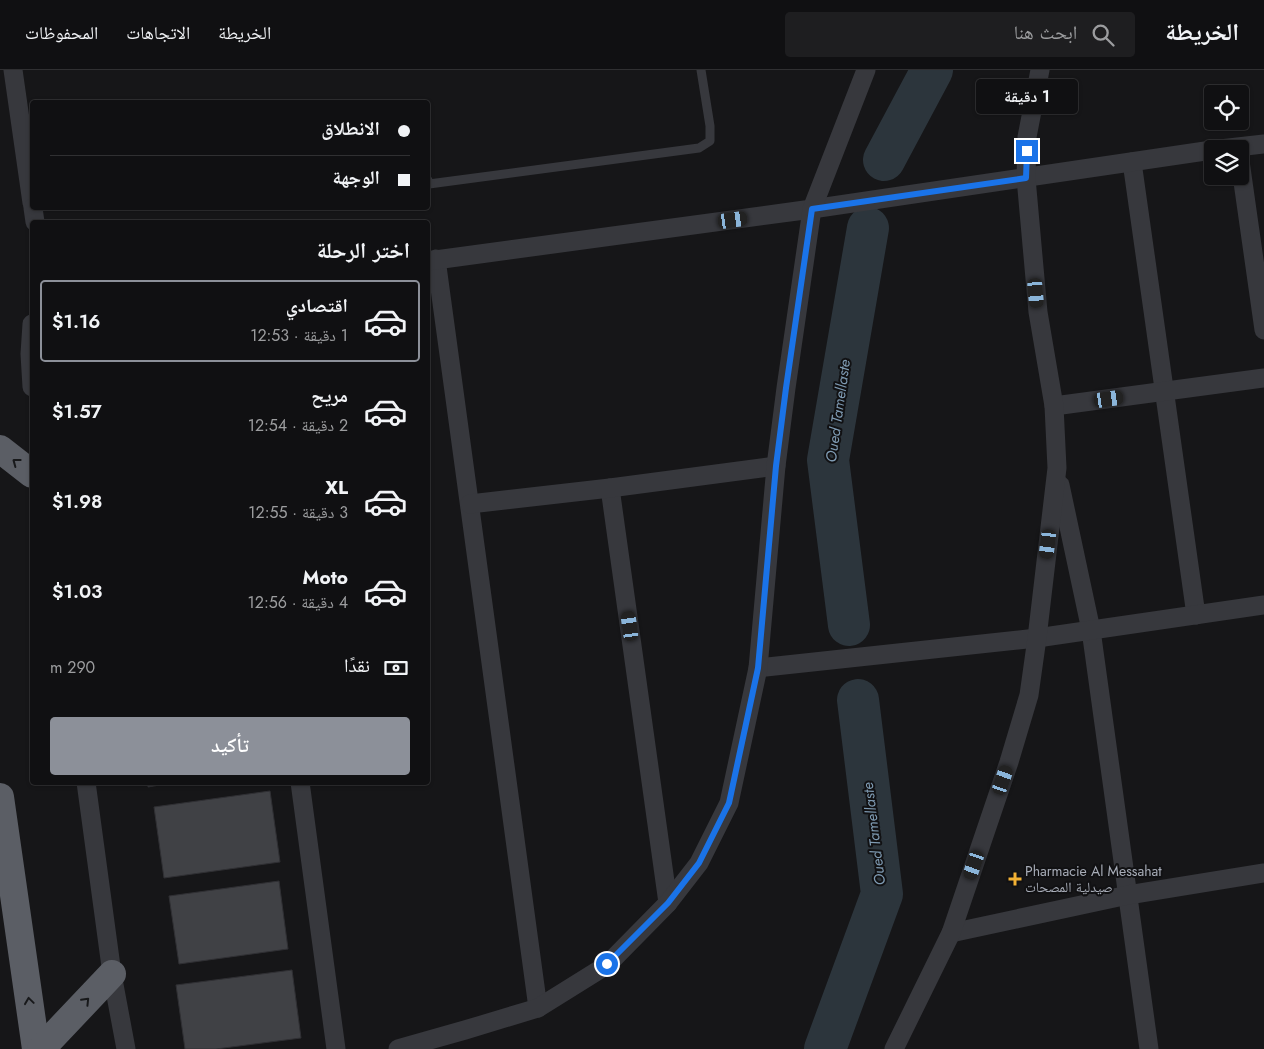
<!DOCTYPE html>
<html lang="ar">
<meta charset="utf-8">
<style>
body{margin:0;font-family:Jost,"Noto Naskh Arabic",sans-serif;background:#1e1e20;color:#f1f3f6;direction:rtl;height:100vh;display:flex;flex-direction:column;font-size:19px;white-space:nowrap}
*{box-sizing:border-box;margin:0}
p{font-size:16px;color:#9c9d9f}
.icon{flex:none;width:28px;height:28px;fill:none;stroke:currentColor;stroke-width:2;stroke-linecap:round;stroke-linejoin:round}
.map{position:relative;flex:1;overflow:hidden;direction:ltr}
.sheet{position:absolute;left:30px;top:150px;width:400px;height:565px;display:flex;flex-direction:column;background:#101012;border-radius:5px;box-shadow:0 1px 4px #0004,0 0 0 1px #303032;direction:rtl}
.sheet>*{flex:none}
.guide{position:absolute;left:30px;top:30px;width:400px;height:110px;border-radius:5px;box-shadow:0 1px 4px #0004,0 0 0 1px #303032;direction:rtl;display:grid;align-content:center;height:110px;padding:0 20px;background:#101012}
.controls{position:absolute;left:1204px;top:15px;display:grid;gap:10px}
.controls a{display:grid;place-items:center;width:45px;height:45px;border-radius:5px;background:#101012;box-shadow:0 1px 4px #0004,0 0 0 1px #303032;font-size:25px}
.end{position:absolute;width:22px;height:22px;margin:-11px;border:6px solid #1a73e8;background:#fff;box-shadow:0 0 0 2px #fff}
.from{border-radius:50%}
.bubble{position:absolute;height:35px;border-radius:5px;background:#101012;box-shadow:0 1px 4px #0004,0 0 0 1px #303032;font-size:16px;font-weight:600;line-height:35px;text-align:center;direction:rtl}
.car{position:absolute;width:15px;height:30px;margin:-15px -8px;border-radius:6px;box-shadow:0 0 4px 1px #0007;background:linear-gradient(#222 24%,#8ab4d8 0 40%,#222 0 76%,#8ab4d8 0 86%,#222 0)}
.guide b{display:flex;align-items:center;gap:18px;height:48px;font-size:19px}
.guide b+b{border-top:1px solid #303032}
.guide i{width:12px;height:12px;background:#f1f3f6}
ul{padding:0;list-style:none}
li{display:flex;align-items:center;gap:15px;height:82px;margin:0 10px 8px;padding:0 10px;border:2px solid transparent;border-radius:5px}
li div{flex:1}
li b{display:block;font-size:19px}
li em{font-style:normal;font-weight:600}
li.current{border-color:#8c9099}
li>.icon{width:45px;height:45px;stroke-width:1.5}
h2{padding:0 20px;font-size:22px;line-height:60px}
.pay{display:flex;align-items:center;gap:12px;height:55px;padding:0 20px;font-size:19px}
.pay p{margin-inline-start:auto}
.action{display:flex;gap:10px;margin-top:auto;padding:10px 20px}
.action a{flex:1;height:58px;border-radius:5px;background:#8c9099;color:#fff;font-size:20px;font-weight:600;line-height:58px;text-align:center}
header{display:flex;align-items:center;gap:30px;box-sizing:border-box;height:70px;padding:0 25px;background:#101012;border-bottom:1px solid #303032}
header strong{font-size:24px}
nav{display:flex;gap:28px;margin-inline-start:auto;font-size:18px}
.search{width:350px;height:45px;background:#1e1e20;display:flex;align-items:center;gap:12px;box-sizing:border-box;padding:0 18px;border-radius:5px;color:#9c9d9f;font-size:19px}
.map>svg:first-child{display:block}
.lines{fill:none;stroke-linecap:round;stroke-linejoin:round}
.river{stroke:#2c353c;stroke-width:42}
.building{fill:#404145;stroke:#303034}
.service{stroke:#37383d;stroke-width:9}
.minor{stroke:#37383d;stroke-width:19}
.trunk{stroke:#5b5e65;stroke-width:28}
.oneway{stroke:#18191b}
.route{stroke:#1a73e8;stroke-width:6}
.poi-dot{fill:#f2b134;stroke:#111113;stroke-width:2}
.labels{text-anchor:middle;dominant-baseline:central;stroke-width:4;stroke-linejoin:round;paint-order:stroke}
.poi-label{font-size:14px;fill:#a8adb8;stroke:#111113;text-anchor:start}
.water-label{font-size:15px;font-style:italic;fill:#7f9bb3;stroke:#111113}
</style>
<header>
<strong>الخريطة</strong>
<div class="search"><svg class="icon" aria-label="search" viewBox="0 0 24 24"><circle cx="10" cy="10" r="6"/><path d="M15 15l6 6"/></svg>ابحث هنا</div>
<nav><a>الخريطة</a><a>الاتجاهات</a><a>المحفوظات</a></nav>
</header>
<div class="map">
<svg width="1264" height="979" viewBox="0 0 1264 979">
<rect width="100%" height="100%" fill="#161618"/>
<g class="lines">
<g class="river">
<path d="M884,90L932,0"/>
<path d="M849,555L828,390L868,158"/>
<path d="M825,979L882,824L858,630"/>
</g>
</g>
<g class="building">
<path d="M148,712H177L148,717Z"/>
<path d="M270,721L280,792L164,808L154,737Z"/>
<path d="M279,811L288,879L179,894L169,826Z"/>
<path d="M292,900L301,968L216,979H185L176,915Z"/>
</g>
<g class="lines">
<path class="service" d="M428,110L429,114L699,78L710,71V56L701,0"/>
<g class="minor">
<path d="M13,0L32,133"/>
<path d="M1220,79L1264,74"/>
<path d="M1240,91L1264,260"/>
<path d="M1132,92L1196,545"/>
<path d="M33,138L35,152"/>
<path d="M436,189L538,938"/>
<path d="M428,191L812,139L1212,80"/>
<path d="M32,254L30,284L32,317"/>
<path d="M1054,336L1264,308"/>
<path d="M1060,415L1091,560L1149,979"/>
<path d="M610,418L668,833"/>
<path d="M470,434L610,418L776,396"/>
<path d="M758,598L1037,568L1264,535"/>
<path d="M86,712L112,904L126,979"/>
<path d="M300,712L336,979"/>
<path d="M951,863L1128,825L1264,803"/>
<path d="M398,979L465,960L538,938L607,895L668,833L699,793L729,733L758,598L776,396L786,318L812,139L866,0"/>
<path d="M894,979L951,863L1009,692L1029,625L1037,568L1057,398L1054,336L1038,242L1026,108L1027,67L1040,0"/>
</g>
<g class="trunk">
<path d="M0,379L32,404"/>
<path d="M0,727L36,979"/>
<path d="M41,979L112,904"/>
</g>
</g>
<defs><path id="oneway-chevron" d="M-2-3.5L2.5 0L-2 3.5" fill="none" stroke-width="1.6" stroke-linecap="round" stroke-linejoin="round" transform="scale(1.25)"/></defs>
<g class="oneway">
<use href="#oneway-chevron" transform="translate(16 392) rotate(-143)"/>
<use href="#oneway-chevron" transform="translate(29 931) rotate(-98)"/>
<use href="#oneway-chevron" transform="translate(86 931) rotate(-46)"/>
</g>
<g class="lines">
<path class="route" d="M607,894L668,833L699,793L729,733L758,598L776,396L786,318L812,139L1026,108L1027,81"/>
</g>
<path class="poi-dot" d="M1012.5 801.5h5v5h5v5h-5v5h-5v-5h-5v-5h5z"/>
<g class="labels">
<g class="poi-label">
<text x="1025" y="801">Pharmacie Al Messahat<tspan x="1025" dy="16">صيدلية المصحات</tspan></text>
</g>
<g class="water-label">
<text transform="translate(838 341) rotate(-82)">Oued Tamellaste</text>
<text transform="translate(874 764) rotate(-97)">Oued Tamellaste</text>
</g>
</g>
</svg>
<div class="controls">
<a><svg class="icon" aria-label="locate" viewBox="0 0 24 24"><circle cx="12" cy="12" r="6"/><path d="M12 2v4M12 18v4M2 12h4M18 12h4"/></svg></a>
<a><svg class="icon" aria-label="layers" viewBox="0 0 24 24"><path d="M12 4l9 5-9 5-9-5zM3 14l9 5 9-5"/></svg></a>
</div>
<i class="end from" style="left:607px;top:894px"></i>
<i class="end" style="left:1027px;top:81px"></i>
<div class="bubble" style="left:976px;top:9px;width:102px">1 دقيقة</div>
<i class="car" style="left:733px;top:150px;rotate:82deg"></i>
<i class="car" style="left:1036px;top:223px;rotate:175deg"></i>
<i class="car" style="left:1109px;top:329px;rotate:82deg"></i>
<i class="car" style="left:1048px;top:474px;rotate:187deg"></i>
<i class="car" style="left:630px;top:556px;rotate:352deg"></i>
<i class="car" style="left:1003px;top:710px;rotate:19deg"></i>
<i class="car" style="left:974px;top:795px;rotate:199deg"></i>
<div class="guide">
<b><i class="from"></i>الانطلاق</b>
<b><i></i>الوجهة</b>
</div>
<section class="sheet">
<h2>اختر الرحلة</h2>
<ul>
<li class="current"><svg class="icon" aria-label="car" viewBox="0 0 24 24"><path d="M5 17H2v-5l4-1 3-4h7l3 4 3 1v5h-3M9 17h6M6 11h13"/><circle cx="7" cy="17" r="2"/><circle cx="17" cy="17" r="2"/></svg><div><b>اقتصادي</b><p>1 دقيقة · 12:53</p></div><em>$1.16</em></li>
<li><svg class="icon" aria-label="car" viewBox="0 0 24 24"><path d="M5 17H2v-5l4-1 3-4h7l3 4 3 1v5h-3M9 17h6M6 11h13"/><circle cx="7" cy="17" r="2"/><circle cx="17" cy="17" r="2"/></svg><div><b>مريح</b><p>2 دقيقة · 12:54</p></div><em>$1.57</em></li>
<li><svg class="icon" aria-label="car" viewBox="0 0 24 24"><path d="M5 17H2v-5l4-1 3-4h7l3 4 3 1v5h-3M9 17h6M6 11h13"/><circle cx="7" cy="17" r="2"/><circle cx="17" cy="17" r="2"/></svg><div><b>XL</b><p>3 دقيقة · 12:55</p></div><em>$1.98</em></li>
<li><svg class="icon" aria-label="car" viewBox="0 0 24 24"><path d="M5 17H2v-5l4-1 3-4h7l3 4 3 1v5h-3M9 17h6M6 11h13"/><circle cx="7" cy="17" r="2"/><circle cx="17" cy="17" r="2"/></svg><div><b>Moto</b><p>4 دقيقة · 12:56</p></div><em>$1.03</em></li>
</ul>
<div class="pay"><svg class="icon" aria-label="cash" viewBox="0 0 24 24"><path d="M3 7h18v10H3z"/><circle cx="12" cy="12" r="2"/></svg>نقدًا<p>290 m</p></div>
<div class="action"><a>تأكيد</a></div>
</section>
</div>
